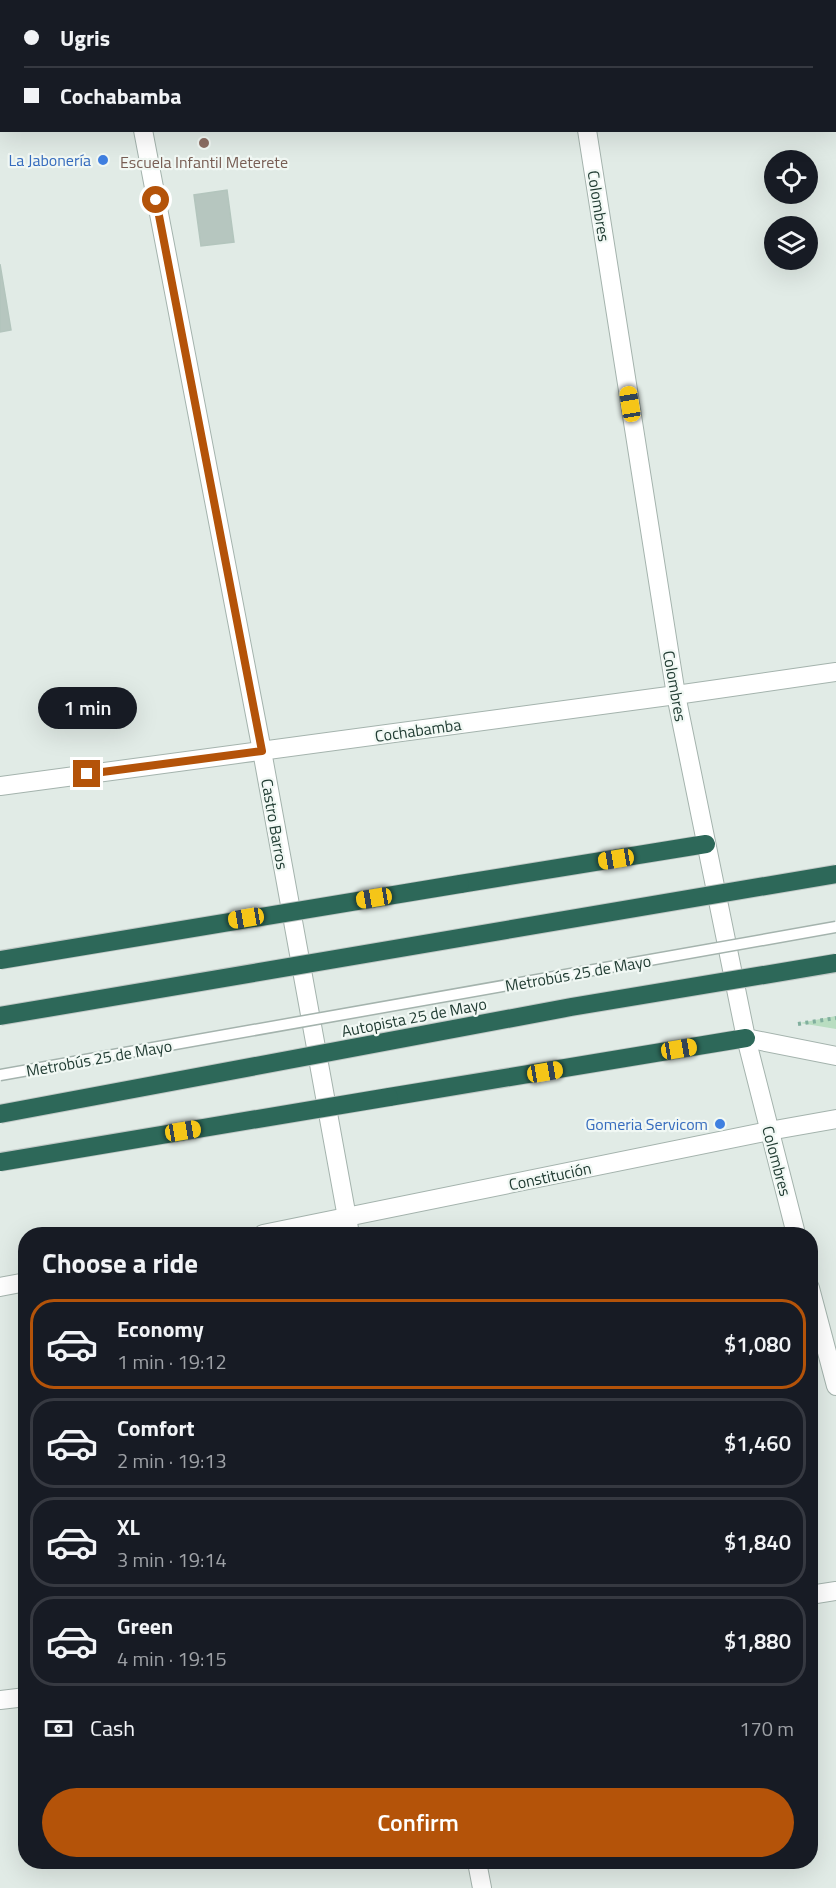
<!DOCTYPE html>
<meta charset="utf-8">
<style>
body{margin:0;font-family:"Titillium Web",sans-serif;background:#20242c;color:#f1f3f6;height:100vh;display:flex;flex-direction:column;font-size:22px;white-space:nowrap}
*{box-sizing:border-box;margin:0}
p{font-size:20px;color:#9ea1a6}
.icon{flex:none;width:33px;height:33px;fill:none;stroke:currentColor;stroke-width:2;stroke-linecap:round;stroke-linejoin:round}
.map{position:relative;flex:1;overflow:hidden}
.sheet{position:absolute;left:18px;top:1227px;width:800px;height:642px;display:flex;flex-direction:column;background:#171b24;border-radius:24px;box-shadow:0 6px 24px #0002}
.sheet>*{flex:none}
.guide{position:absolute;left:0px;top:0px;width:837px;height:132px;box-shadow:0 6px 24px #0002;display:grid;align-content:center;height:132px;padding:0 24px;background:#171b24}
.fabs{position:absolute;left:764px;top:150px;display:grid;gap:12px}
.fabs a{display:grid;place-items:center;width:54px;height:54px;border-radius:50%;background:#171b24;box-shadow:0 6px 24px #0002;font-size:30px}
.end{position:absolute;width:27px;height:27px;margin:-14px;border:8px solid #b45309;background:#fff;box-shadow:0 0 0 3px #fff}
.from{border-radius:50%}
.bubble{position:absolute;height:42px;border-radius:21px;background:#171b24;box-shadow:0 6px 24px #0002;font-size:20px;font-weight:600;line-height:42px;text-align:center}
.car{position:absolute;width:18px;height:36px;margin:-18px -9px;border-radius:8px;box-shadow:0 0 4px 2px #0007;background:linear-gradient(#f5c518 24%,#345 0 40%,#f5c518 0 76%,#345 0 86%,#f5c518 0)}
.guide b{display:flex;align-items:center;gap:21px;height:57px;font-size:22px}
.guide b+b{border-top:2px solid #363941}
.guide i{width:15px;height:15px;background:#f1f3f6}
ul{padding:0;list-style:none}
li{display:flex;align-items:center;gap:18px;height:90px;margin:0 12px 9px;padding:0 12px;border:3px solid #363941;border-radius:24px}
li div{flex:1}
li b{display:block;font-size:22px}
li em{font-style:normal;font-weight:600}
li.active{border-color:#b45309}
li>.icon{width:54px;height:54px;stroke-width:1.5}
h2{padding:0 24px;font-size:27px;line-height:72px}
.pay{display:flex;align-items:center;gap:15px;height:66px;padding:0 24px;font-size:22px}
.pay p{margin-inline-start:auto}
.button{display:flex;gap:12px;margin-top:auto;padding:12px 24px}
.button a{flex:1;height:69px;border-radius:36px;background:#b45309;color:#fff;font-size:24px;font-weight:600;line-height:69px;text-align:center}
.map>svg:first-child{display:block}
.green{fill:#b9ddc1}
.building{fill:#b6c6bf;stroke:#b3c5bd;stroke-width:1.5}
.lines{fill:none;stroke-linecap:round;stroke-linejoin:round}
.minor-casing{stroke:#a4b3ad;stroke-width:20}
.primary-casing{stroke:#c1c8c6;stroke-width:20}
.motorway-casing{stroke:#c1c8c6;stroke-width:20}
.path{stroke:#81af9e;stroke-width:4;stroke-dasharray:3 4.5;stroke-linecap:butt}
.minor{stroke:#fff;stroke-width:18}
.primary{stroke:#65a18f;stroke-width:18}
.motorway{stroke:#2d6859;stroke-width:18}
.service-bridge-casing{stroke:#a4b3ad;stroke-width:13;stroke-linecap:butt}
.motorway-bridge-casing{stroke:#c1c8c6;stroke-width:20;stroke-linecap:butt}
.service-bridge{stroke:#fff;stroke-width:10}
.motorway-bridge{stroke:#2d6859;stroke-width:18}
.route{stroke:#b45309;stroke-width:8}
.education-dot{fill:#8d6e63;stroke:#f1f8f4;stroke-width:2}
.shop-dot{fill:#3f7fe0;stroke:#f1f8f4;stroke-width:2}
.labels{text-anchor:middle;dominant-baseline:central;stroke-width:4.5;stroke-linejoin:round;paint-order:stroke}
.shop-label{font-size:16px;fill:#366cbe;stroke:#f1f8f4;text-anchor:end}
.education-label{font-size:16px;fill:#785e54;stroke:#f1f8f4}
.street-label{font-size:16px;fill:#213c33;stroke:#f1f8f4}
</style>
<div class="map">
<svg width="836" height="1888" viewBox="0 0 836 1888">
<rect width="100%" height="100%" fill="#e1ebe6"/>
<path class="green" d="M836,1016V1029L800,1023Z"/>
<g class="building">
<path d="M157,0H197V2H158Z"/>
<path d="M227,190L234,242L201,246L194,195Z"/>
<path d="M0,264L11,330L0,332Z"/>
</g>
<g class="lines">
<defs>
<g id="minor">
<path d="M116,0V2"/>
<path d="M574,0V2"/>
<path d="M143,130L262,751L350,1234"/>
<path d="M587,130L676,695L746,1038L796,1234"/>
<path d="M0,786L676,695L836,672"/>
<path d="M746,1038L836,1056"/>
<path d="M263,1234L769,1131L836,1119"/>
<path d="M0,1287L26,1282"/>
<path d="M810,1288L836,1386"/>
<path d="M810,1595L836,1591"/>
<path d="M0,1700L26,1697"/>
<path d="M477,1862L482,1888"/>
</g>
<g id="primary">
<path d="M624,2L632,0"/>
<path d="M0,120H2"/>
</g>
<g id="motorway">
<path d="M460,884L706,844"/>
<path d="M389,1097L746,1038"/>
</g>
</defs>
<use href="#minor" class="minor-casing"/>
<use href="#primary" class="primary-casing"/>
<use href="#motorway" class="motorway-casing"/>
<path class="path" d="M798,1024L836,1018"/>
<use href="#minor" class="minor"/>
<use href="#primary" class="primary"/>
<use href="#motorway" class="motorway"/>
<defs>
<path id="service-bridge" d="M0,1075L836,927"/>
<g id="motorway-bridge">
<path d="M0,960L460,884"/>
<path d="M0,1016L836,874"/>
<path d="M0,1114L571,1007L836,963"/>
<path d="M0,1162L389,1097"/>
</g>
</defs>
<use href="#service-bridge" class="service-bridge-casing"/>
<use href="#motorway-bridge" class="motorway-bridge-casing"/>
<use href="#service-bridge" class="service-bridge"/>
<use href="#motorway-bridge" class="motorway-bridge"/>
</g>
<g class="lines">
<path class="route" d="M87,774L262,751L156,200"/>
</g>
<circle class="education-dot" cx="204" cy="143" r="6"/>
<g class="shop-dot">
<circle cx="103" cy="160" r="6"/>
<circle cx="720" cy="1124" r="6"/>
</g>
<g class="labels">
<g class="shop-label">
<text x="91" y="160">La Jabonería</text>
<text x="708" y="1124">Gomeria Servicom</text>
</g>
<g class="education-label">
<text x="204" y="162">Escuela Infantil Meterete</text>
</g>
<g class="street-label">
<text transform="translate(599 206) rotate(81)">Colombres</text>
<text transform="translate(675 686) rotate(80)">Colombres</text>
<text transform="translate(418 730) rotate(-8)">Cochabamba</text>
<text transform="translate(275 824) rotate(80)">Castro Barros</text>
<text transform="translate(578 973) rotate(-10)">Metrobús 25 de Mayo</text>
<text transform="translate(414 1017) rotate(-11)">Autopista 25 de Mayo</text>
<text transform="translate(99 1058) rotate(-10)">Metrobús 25 de Mayo</text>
<text transform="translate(777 1161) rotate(75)">Colombres</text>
<text transform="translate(550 1176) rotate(-12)">Constitución</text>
</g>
</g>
</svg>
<div class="fabs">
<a><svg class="icon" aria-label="locate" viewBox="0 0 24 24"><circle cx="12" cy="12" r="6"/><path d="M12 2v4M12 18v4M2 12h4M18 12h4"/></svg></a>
<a><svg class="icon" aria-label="layers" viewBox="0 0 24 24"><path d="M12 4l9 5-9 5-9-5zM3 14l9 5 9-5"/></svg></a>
</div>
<i class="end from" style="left:156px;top:200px"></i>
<i class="end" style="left:87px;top:774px"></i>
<div class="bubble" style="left:38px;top:687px;width:99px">1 min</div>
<i class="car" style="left:630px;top:404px;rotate:351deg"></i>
<i class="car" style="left:616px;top:859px;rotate:261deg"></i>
<i class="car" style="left:374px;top:898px;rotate:261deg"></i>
<i class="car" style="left:246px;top:918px;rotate:261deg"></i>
<i class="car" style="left:679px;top:1049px;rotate:81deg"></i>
<i class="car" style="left:545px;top:1072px;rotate:80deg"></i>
<i class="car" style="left:183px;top:1131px;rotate:81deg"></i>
<div class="guide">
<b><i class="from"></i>Ugris</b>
<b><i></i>Cochabamba</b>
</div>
<section class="sheet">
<h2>Choose a ride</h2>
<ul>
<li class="active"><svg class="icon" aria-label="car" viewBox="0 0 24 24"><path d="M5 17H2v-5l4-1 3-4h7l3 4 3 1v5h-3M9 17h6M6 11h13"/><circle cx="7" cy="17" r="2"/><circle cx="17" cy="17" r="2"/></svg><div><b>Economy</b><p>1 min · 19:12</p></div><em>$1,080</em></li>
<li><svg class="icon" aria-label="car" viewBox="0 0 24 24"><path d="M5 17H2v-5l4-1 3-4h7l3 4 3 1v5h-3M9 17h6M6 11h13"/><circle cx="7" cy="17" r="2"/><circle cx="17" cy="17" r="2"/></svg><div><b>Comfort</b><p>2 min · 19:13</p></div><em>$1,460</em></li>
<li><svg class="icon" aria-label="car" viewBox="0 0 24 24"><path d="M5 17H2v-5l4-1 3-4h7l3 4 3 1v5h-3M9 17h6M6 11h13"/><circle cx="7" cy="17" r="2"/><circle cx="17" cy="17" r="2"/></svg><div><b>XL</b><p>3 min · 19:14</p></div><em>$1,840</em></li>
<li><svg class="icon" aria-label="car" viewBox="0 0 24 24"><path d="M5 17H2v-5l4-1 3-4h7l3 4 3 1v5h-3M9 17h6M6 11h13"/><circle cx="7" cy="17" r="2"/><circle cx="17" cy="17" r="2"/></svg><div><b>Green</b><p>4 min · 19:15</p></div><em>$1,880</em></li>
</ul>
<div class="pay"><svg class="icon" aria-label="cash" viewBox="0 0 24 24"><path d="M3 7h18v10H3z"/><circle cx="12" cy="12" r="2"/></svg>Cash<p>170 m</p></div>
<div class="button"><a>Confirm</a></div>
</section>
</div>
